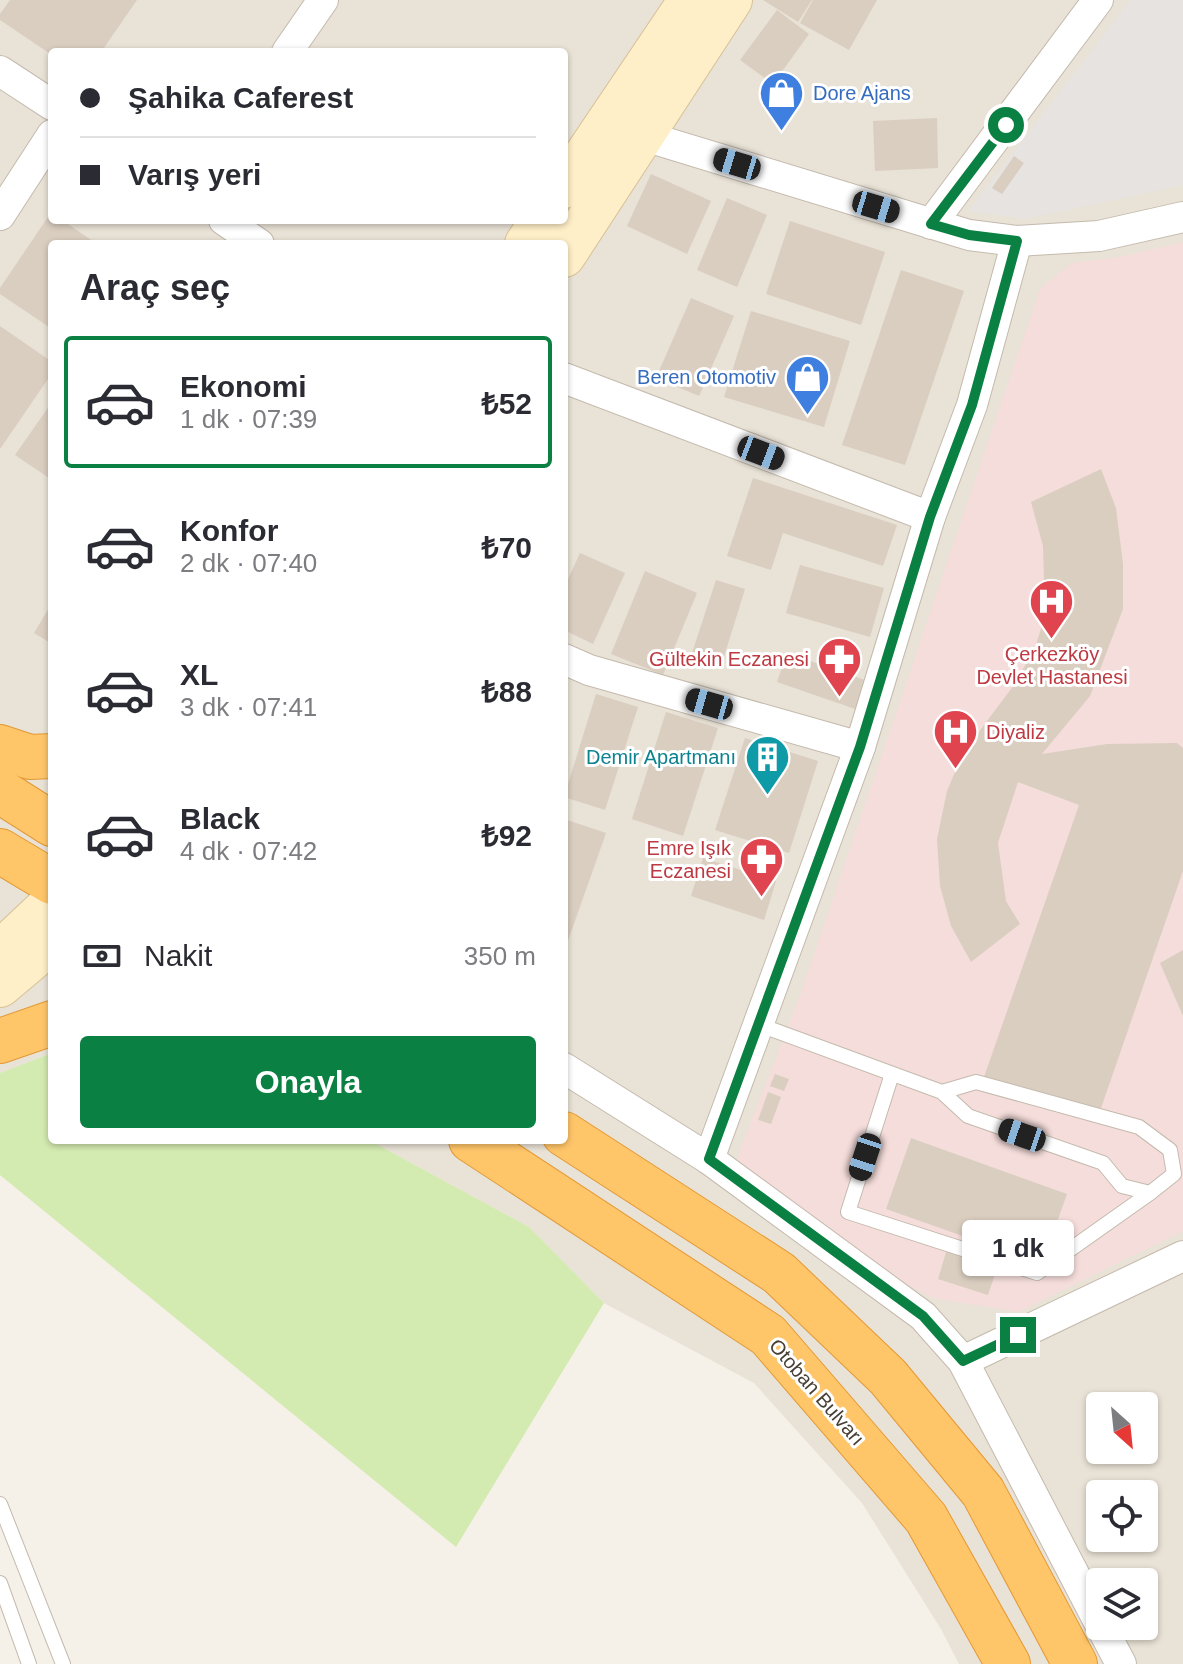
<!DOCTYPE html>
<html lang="tr">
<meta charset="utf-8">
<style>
body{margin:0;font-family:Helvetica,sans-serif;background:#f7f7f7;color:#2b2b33;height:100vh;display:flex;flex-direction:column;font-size:30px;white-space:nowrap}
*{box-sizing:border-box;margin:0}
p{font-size:26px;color:#7c7c81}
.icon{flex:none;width:44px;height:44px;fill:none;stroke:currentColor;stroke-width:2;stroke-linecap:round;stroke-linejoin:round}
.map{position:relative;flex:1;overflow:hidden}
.details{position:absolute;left:48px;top:240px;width:520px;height:904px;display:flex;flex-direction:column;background:#fff;border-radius:8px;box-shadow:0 2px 6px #0004}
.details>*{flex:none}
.hud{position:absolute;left:48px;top:48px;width:520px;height:176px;border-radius:8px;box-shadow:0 2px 6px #0004;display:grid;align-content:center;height:176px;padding:0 32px;background:#fff}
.needle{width:52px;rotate:153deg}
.buttons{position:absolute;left:1086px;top:1392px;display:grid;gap:16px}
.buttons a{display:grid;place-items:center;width:72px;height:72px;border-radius:8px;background:#fff;box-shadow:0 2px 6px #0004;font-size:40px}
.end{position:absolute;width:36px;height:36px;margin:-18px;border:10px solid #0b8043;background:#fff;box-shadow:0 0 0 4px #fff}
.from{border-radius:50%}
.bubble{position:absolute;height:56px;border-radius:8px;background:#fff;box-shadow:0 2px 6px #0004;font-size:26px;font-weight:700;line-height:56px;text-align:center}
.car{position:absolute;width:24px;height:48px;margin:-24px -12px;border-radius:10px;box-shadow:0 0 6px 2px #0007;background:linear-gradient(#222 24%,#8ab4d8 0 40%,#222 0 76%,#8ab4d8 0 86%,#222 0)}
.hud b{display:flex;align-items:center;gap:28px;height:76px;font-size:30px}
.hud b+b{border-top:2px solid #e1e1e2}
.hud i{width:20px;height:20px;background:#2b2b33}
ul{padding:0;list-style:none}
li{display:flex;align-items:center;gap:24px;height:132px;margin:0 16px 12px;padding:0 16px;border:4px solid transparent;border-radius:8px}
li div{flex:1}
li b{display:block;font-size:30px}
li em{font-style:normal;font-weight:700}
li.active{border-color:#0b8043}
li>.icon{width:72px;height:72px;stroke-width:1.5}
h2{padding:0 32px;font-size:36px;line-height:96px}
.pay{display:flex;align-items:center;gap:20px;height:88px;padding:0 32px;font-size:30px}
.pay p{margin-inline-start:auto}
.cta{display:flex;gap:16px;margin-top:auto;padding:16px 32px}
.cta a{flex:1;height:92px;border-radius:8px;background:#0b8043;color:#fff;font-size:32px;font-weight:700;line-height:92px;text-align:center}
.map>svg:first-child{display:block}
.residential{fill:#e9e2d6;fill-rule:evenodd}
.medical{fill:#f5dddb}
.green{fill:#d3eab0}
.parking{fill:#e6e3e0}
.building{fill:#dacec0}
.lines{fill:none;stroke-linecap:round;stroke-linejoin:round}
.lane-casing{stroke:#c4baad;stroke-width:16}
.street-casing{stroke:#c4baad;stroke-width:32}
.secondary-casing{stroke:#d6c296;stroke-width:44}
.highway-casing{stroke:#e39934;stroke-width:46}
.lane{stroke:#fff;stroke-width:14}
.street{stroke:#fff;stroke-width:30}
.secondary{stroke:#ffefc8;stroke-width:42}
.highway{stroke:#ffc569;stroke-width:44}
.route{stroke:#0b8043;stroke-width:10}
.labels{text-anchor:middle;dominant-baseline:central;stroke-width:6;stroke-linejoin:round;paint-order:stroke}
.shop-label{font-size:20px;fill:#366cbe;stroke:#fff;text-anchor:start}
.health-label{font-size:20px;fill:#be3a42;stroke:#fff;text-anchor:end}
.culture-label{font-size:20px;fill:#0d838f;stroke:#fff;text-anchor:end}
.street-label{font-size:20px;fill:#484036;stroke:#fff}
</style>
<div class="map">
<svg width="1183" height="1664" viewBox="0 0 1183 1664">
<rect width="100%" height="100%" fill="#f5f0e8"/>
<path class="residential" d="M0,0H1183V1664H959L941,1629L862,1503L754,1383L604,1303L529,1227L369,1140H564V244H52V1053L0,1073ZM52,52H564V220H52ZM1100,1406H1144V1450H1100ZM1100,1494H1144V1538H1100ZM1100,1582H1144V1626H1100Z"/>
<path class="medical" d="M1183,242V1231L1018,1312L932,1298L727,1184L801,993L1040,289L1072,263L1120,257Z"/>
<path class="green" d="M52,1053V1140H369L529,1227L604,1303L456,1547L0,1175V1073Z"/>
<path class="parking" d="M1131,0H1183V185L1026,219L968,211Z"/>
<g class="building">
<path d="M10,0H137L101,52H52V55L0,20V14Z"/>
<path d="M763,0H812L798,22Z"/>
<path d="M813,0H877L849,50L800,23Z"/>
<path d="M777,10L809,34L773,84L740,60Z"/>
<path d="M937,118L938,168L875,171L873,121Z"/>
<path d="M1014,156L1024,163L1002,194L992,188Z"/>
<path d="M651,174L711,201L687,254L627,226Z"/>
<path d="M727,198L767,215L737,287L697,270Z"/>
<path d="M52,211V220H62L97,244H52V329L0,294V288Z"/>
<path d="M790,221L885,252L861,325L766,294Z"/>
<path d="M901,270L964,291L905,465L842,445Z"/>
<path d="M691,298L734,316L699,396L656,378Z"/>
<path d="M751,311L850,341L824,427L724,397Z"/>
<path d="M0,326L52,362V373L0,449Z"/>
<path d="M52,402V480L15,455Z"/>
<path d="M1101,469L1116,508L1123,564V609L1090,696L1042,754L1107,744L1177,743L1183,748V871L1099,1114L984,1077L1079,805L1018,782L998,843L1006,901L1020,924L971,962L951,926L940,886L937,839L947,791L963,753L1014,685L1035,648L1045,616L1043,546L1031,502Z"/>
<path d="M753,478L897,525L883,566L783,533L771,570L727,556Z"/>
<path d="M580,553L625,573L593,644L564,630V588Z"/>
<path d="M800,565L884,588L870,637L786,613Z"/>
<path d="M645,571L697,593L663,675L611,654Z"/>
<path d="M716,580L745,589L722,663L692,653Z"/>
<path d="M52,603V644L34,633Z"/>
<path d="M787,653L868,681L858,710L777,682Z"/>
<path d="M596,694L638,707L605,810L564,797Z"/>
<path d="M666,712L718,728L683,836L632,819Z"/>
<path d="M745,738L818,761L789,853L715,830Z"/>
<path d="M564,819L606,833L564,952Z"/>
<path d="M703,858L776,881L764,920L691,896Z"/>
<path d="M1183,950V1016L1160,963Z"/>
<path d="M775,1074L789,1079L784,1091L770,1086Z"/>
<path d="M768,1092L781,1097L771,1124L758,1120Z"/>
<path d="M911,1138L1067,1194L1042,1264L886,1209Z"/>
<path d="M947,1249L998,1265L988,1295L938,1279Z"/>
</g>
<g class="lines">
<defs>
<g id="lane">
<path d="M760,1025L942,1092L968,1116L1103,1163L1122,1186L1150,1193L1174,1174L1170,1150L1139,1127L976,1082L942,1092"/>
<path d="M892,1074L848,1212L1037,1273L1150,1193"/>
<path d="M0,1504L63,1664"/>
<path d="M0,1583L29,1664"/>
</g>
<g id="street">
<path d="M287,52L323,0"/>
<path d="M0,71L52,105"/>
<path d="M641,135L969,235L1017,241L1099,236L1183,217"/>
<path d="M0,215L52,135"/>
<path d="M224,220L259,244"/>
<path d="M931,224L1098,0"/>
<path d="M564,378L930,517"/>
<path d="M564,659L589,670L860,747"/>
<path d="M564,1068L709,1159L923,1316L963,1361L1100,1624"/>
<path d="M709,1159L860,747L930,517L972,405L1017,241"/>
<path d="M963,1361L1183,1256"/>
<path d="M1101,1626L1121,1664"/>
</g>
<g id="secondary">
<path d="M564,187L690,0"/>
<path d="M526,244L542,220"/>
<path d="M564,256L731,0"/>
<path d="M0,952L52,903"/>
<path d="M0,986L51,943"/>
</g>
<g id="highway">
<path d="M0,747L30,757L52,756"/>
<path d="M0,791L52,824"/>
<path d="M0,851L52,882"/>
<path d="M0,1041L52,1023"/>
<path d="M564,1134L779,1273L888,1377L983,1492L1075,1664"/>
<path d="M471,1140L768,1335L926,1518L1008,1664"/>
</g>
</defs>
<use href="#lane" class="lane-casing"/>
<use href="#street" class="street-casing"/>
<use href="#secondary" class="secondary-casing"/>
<use href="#highway" class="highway-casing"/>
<use href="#lane" class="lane"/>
<use href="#street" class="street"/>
<use href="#secondary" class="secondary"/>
<use href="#highway" class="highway"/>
</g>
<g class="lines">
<path class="route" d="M1006,125L931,224L969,235L1017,241L972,405L930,517L860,747L709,1159L923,1316L963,1361L1018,1335"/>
</g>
<defs>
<symbol id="shop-pin" viewBox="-11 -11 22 30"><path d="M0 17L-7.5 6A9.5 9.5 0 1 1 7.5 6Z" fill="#3f7fe0" stroke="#fff"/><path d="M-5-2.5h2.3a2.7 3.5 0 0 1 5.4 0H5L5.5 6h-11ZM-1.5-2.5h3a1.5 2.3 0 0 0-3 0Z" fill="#fff"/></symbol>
<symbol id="hospital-pin" viewBox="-11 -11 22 30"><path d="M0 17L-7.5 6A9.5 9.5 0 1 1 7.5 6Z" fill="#e0444e" stroke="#fff"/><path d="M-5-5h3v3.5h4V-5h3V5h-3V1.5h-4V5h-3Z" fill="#fff"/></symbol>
<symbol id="pharmacy-pin" viewBox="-11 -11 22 30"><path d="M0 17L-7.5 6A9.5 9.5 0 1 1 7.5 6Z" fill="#e0444e" stroke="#fff"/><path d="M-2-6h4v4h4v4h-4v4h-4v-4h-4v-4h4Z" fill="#fff"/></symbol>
<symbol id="building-pin" viewBox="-11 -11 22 30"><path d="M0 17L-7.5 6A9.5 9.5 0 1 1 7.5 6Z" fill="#0f9aa8" stroke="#fff"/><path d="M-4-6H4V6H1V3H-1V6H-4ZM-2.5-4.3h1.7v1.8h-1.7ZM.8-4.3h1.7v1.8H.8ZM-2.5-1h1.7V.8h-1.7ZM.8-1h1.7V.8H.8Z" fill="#fff"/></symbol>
</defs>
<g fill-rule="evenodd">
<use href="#shop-pin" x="756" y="68" width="51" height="69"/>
<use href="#shop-pin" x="782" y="352" width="51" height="69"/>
<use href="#hospital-pin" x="1026" y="576" width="51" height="69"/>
<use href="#pharmacy-pin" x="814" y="634" width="51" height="69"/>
<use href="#hospital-pin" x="930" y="706" width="51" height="69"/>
<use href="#building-pin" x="742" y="732" width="51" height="69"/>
<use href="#pharmacy-pin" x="736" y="834" width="51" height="69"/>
</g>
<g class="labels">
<g class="shop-label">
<text x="813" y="93">Dore Ajans</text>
<text x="776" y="377" text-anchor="end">Beren Otomotiv</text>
</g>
<g class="health-label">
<text x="1052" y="654" text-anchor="middle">Çerkezköy<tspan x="1052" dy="23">Devlet Hastanesi</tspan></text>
<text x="809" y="659">Gültekin Eczanesi</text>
<text x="986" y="732" text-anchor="start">Diyaliz</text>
<text x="731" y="848">Emre Işık<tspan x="731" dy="23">Eczanesi</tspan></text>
</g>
<g class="culture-label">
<text x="736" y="757">Demir Apartmanı</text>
</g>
<g class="street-label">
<text transform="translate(817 1392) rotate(49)">Otoban Bulvarı</text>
</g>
</g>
</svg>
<div class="buttons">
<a><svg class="needle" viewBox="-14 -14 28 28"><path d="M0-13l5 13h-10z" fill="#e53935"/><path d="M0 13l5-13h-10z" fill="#7c7c81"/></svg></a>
<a><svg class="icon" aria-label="locate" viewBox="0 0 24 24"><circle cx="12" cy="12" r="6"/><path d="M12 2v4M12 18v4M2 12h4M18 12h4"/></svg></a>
<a><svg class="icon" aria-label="layers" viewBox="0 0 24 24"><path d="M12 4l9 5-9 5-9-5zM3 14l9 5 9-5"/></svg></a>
</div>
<i class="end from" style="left:1006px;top:125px"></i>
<i class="end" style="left:1018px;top:1335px"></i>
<div class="bubble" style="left:962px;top:1220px;width:112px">1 dk</div>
<i class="car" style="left:737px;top:164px;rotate:287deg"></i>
<i class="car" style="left:876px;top:207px;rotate:107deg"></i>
<i class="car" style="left:761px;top:453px;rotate:111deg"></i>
<i class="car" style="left:709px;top:704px;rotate:286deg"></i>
<i class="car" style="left:1022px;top:1135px;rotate:289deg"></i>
<i class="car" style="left:865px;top:1157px;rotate:198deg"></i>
<div class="hud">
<b><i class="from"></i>Şahika Caferest</b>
<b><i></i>Varış yeri</b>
</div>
<section class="details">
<h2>Araç seç</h2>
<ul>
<li class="active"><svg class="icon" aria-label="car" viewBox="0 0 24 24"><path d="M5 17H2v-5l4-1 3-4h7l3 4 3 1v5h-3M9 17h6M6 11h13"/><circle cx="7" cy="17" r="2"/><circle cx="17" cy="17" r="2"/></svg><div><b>Ekonomi</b><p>1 dk · 07:39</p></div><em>₺52</em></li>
<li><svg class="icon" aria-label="car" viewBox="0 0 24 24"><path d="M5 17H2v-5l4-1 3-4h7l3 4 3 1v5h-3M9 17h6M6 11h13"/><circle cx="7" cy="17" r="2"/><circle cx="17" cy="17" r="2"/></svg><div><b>Konfor</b><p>2 dk · 07:40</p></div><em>₺70</em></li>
<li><svg class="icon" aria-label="car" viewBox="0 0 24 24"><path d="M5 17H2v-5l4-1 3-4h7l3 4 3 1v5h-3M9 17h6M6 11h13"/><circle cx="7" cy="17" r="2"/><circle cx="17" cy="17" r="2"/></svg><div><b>XL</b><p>3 dk · 07:41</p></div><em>₺88</em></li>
<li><svg class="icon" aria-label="car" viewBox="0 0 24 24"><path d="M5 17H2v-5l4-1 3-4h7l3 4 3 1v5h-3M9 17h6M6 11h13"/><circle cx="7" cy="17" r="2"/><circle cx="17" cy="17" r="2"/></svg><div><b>Black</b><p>4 dk · 07:42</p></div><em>₺92</em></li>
</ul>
<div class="pay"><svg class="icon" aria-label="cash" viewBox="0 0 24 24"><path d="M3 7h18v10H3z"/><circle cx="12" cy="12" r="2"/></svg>Nakit<p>350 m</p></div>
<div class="cta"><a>Onayla</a></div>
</section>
</div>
